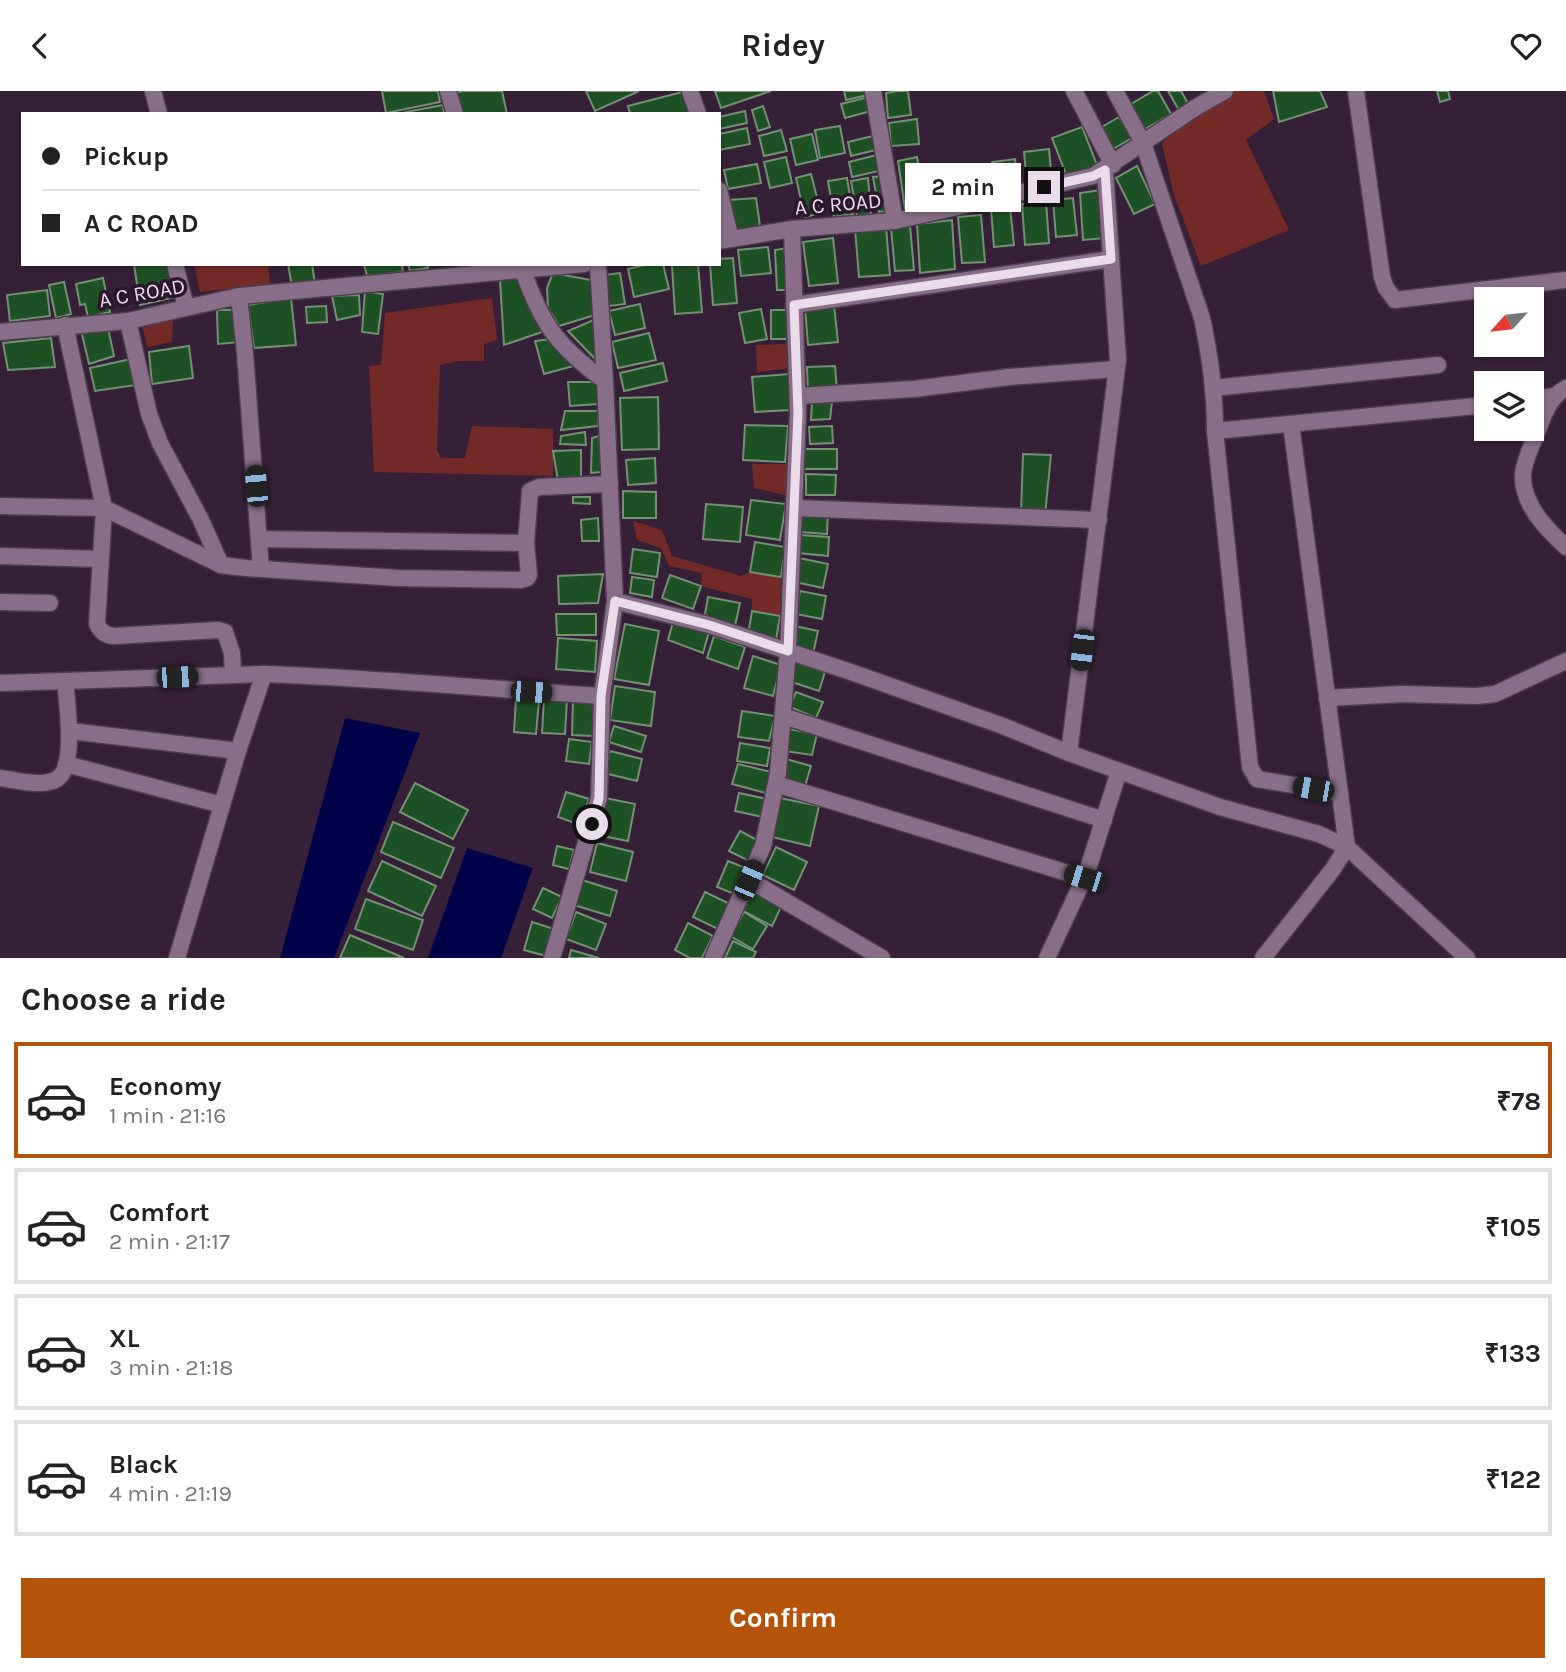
<!DOCTYPE html>
<meta charset="utf-8">
<style>
body{margin:0;font-family:Karla,sans-serif;background:#f6f6f6;color:#222;height:100vh;display:flex;flex-direction:column;font-size:26px;white-space:nowrap}
*{box-sizing:border-box;margin:0}
p{font-size:23px;color:#767676}
.icon{flex:none;width:38px;height:38px;fill:none;stroke:currentColor;stroke-width:2;stroke-linecap:round;stroke-linejoin:round}
.map{position:relative;height:867px;overflow:hidden}
.sheet{display:flex;flex-direction:column;background:#fff;flex:1}
.sheet>*{flex:none}
.guide{position:absolute;left:21px;top:21px;width:700px;height:154px;border-radius:0px;box-shadow:0 2px 5px #0004;display:grid;align-content:center;height:154px;padding:0 21px;background:#fff}
.needle{width:46px;rotate:243deg}
.tools{position:absolute;left:1474px;top:196px;display:grid;gap:14px}
.tools a{display:grid;place-items:center;width:70px;height:70px;border-radius:0px;background:#fff;box-shadow:0 2px 5px #0004;font-size:35px}
.end{position:absolute;width:32px;height:32px;margin:-16px;border:9px solid #ebdceb;background:#111;box-shadow:0 0 0 4px #111}
.from{border-radius:50%}
.bubble{position:absolute;height:49px;border-radius:0px;background:#fff;box-shadow:0 2px 5px #0004;font-size:23px;font-weight:700;line-height:49px;text-align:center}
.car{position:absolute;width:21px;height:42px;margin:-21px -10px;border-radius:9px;box-shadow:0 0 5px 2px #0007;background:linear-gradient(#222 24%,#8ab4d8 0 40%,#222 0 76%,#8ab4d8 0 86%,#222 0)}
.guide b{display:flex;align-items:center;gap:24px;height:66px;font-size:26px}
.guide b+b{border-top:2px solid #e0e0e0}
.guide i{width:18px;height:18px;background:#222}
ul{padding:0;list-style:none}
li{display:flex;align-items:center;gap:21px;height:116px;margin:0 14px 10px;padding:0 7px;border:4px solid #e0e0e0;border-radius:0px}
li div{flex:1}
li b{display:block;font-size:26px}
li em{font-style:normal;font-weight:700}
li.active{border-color:#b45309}
li>.icon{width:63px;height:63px;stroke-width:1.5}
h2{padding:0 21px;font-size:32px;line-height:84px}
.primary-button{display:flex;gap:14px;margin-top:auto;padding:14px 21px}
.primary-button a{flex:1;height:80px;border-radius:0px;background:#b45309;color:#fff;font-size:28px;font-weight:700;line-height:80px;text-align:center}
header{display:flex;justify-content:space-between;align-items:center;height:91px;padding:0 21px;background:#fff;font-size:32px;font-weight:700}
.map>svg:first-child{display:block}
.green{fill:#742b27}
.water{fill:#02024a}
.building{fill:#1d5123;stroke:#749075;stroke-width:2}
.lines{fill:none;stroke-linecap:round;stroke-linejoin:round}
.street-casing{stroke:#4e3c4f;stroke-width:19}
.street{stroke:#886e89;stroke-width:16}
.route{stroke:#ebdceb;stroke-width:9}
.labels{text-anchor:middle;dominant-baseline:central;stroke-width:7;stroke-linejoin:round;paint-order:stroke}
.street-label{font-size:21px;fill:#ebdceb;stroke:#2c162d}
</style>
<header><svg class="icon" aria-label="back" viewBox="0 0 24 24"><path d="M15 5l-7 7 7 7"/></svg>Ridey<svg class="icon" aria-label="heart" viewBox="0 0 24 24"><path d="M12 20l-8-8c-3-5 5-10 8-4 3-6 11-1 8 4z"/></svg></header>
<div class="map">
<svg width="1566" height="867" viewBox="0 0 1566 867">
<rect width="100%" height="100%" fill="#362037"/>
<g class="green">
<path d="M1234,0H1264L1274,28L1246,49L1289,139L1201,175L1174,104L1162,53L1197,17Z"/>
<path d="M194,173H268L270,193L200,201Z"/>
<path d="M492,207L497,249L484,253V270H458L440,274L437,359L441,367H465L472,335L553,338V385L374,381L369,275L381,274L385,222Z"/>
<path d="M173,226L172,251L147,256L142,232Z"/>
<path d="M790,253L791,277L757,281L756,254Z"/>
<path d="M752,373H789L785,404L754,397Z"/>
<path d="M633,430L662,439L672,465L741,485L750,481L781,486L780,525L752,520V508L701,495L702,482L669,475L661,457L637,449Z"/>
</g>
<g class="water">
<path d="M345,627L420,642L334,867H280Z"/>
<path d="M467,757L533,777L501,867H428Z"/>
</g>
<g class="building">
<path d="M382,0H438L440,11L386,22Z"/>
<path d="M463,0H502L507,23H458L454,2Z"/>
<path d="M586,0H639L595,20Z"/>
<path d="M686,0L692,23H630L628,15Z"/>
<path d="M715,0H771L721,17Z"/>
<path d="M844,0H867L868,4L846,9Z"/>
<path d="M897,0H908L911,24L888,27L886,2Z"/>
<path d="M1153,0H1158L1171,23L1145,38L1131,13Z"/>
<path d="M1168,0H1181L1190,16L1180,21Z"/>
<path d="M1273,0H1320L1327,16L1279,31Z"/>
<path d="M1437,0H1448L1450,8L1440,11Z"/>
<path d="M869,6L871,20L845,27L841,13Z"/>
<path d="M443,14L444,23H407L406,21Z"/>
<path d="M763,15L770,36L758,40L752,19Z"/>
<path d="M745,20L747,32L719,38V26Z"/>
<path d="M1119,26L1132,47L1113,58L1100,37Z"/>
<path d="M917,28L919,53L891,55L889,32Z"/>
<path d="M840,35L845,62L820,67L815,39Z"/>
<path d="M1082,36L1097,74L1067,86L1052,47Z"/>
<path d="M747,37L750,53L719,59V43Z"/>
<path d="M781,39L787,60L764,65L759,45Z"/>
<path d="M812,43L818,69L796,74L790,48Z"/>
<path d="M877,44L880,58L851,65L848,51Z"/>
<path d="M1049,58L1052,90L1027,92L1024,61Z"/>
<path d="M881,63L883,79L852,86L849,71Z"/>
<path d="M786,66L792,92L770,97L764,71Z"/>
<path d="M917,66L926,114L905,118L898,70Z"/>
<path d="M1015,68L1018,96L996,99L992,71Z"/>
<path d="M757,73L761,92L728,98L724,79Z"/>
<path d="M1137,75L1155,113L1134,123L1116,87Z"/>
<path d="M960,77L964,105L940,109L935,81Z"/>
<path d="M988,80L992,101L968,105L964,84Z"/>
<path d="M811,83L821,122L805,126L796,87Z"/>
<path d="M884,85L890,120L879,121L873,86Z"/>
<path d="M847,87L853,123L834,126L828,90Z"/>
<path d="M868,87L871,123L857,125L851,90Z"/>
<path d="M1101,99L1105,147L1083,149L1080,102Z"/>
<path d="M756,107L760,135L734,140L729,109Z"/>
<path d="M1073,107L1077,144L1056,146L1053,109Z"/>
<path d="M1046,111L1049,152L1025,154L1022,113Z"/>
<path d="M1010,116L1014,154L994,156L991,118Z"/>
<path d="M981,124L985,171L962,172L958,126Z"/>
<path d="M952,129L955,178L920,182L917,133Z"/>
<path d="M910,135L914,179L895,180L891,137Z"/>
<path d="M886,136L890,184L859,186L855,138Z"/>
<path d="M833,147L838,192L809,195L803,151Z"/>
<path d="M768,156L771,182L741,185L738,159Z"/>
<path d="M788,157L792,199H777L775,159Z"/>
<path d="M733,167L737,212L713,214L710,173H719V168Z"/>
<path d="M134,173H172L180,205L140,214Z"/>
<path d="M288,173H312L315,193L292,196Z"/>
<path d="M364,173H402L403,181L367,185Z"/>
<path d="M408,173H428V177L410,180Z"/>
<path d="M649,173H663L669,198L634,206L628,178Z"/>
<path d="M698,173L702,221L675,223L672,174Z"/>
<path d="M553,182L591,189L595,224L559,235L548,217L547,197Z"/>
<path d="M620,182L625,213L609,215L604,184Z"/>
<path d="M103,187L110,221L88,226L85,213L80,214L76,193Z"/>
<path d="M519,187L545,240L504,254L500,189Z"/>
<path d="M64,191L71,223L56,227L49,194Z"/>
<path d="M47,199L50,225L10,230L7,204Z"/>
<path d="M365,200L383,203L378,243L362,241Z"/>
<path d="M359,204L360,224L337,229L332,205Z"/>
<path d="M291,207L296,254L254,257L248,214Z"/>
<path d="M640,213L645,237L615,244L609,220Z"/>
<path d="M834,214L838,251L808,254L805,217Z"/>
<path d="M326,215L327,231L307,232L306,216Z"/>
<path d="M761,218L767,248L745,252L739,222Z"/>
<path d="M217,219H237L239,251L218,253Z"/>
<path d="M771,219H790L791,248H771Z"/>
<path d="M596,228L601,274L568,240Z"/>
<path d="M108,237L114,265L89,273L81,239Z"/>
<path d="M649,242L656,269L618,277L612,251Z"/>
<path d="M51,247L55,276L8,279L3,252Z"/>
<path d="M551,248L577,274L544,283L535,250Z"/>
<path d="M189,255L193,287L152,293L149,261Z"/>
<path d="M131,268L136,294L95,300L90,277Z"/>
<path d="M663,272L667,290L624,300L620,282Z"/>
<path d="M835,275L837,300L808,301L807,276Z"/>
<path d="M789,283L792,319L755,321L752,286Z"/>
<path d="M568,291H599L598,313L570,315Z"/>
<path d="M658,306L659,358L622,359L620,307Z"/>
<path d="M812,311H832L830,328L811,329Z"/>
<path d="M565,320H598V335L561,339Z"/>
<path d="M745,334L788,335L785,371L743,369Z"/>
<path d="M832,335L833,352L810,353L809,336Z"/>
<path d="M585,341L586,354L560,353L561,345Z"/>
<path d="M602,344L601,381L591,382L592,347Z"/>
<path d="M803,358H837V378H804Z"/>
<path d="M581,359V386L558,390L553,360Z"/>
<path d="M1023,363L1051,364L1045,424L1021,423Z"/>
<path d="M655,367L656,392L628,394L626,369Z"/>
<path d="M806,383L836,384L835,404H806Z"/>
<path d="M623,400L656,401V427H623Z"/>
<path d="M573,406H590V413L573,412Z"/>
<path d="M751,409L786,413L780,449L746,444Z"/>
<path d="M706,413L743,416L740,451L703,448Z"/>
<path d="M801,419L828,421L827,443L800,441Z"/>
<path d="M598,427L599,450H582L581,429Z"/>
<path d="M800,444L829,446L828,465L798,462Z"/>
<path d="M755,451L785,456L781,486L750,481Z"/>
<path d="M633,458L660,462L657,486L630,482Z"/>
<path d="M799,467L828,473L823,497L795,491Z"/>
<path d="M603,483L598,512L559,513L558,485Z"/>
<path d="M670,484L701,495L693,518L662,507Z"/>
<path d="M632,486L654,489L652,506L630,502Z"/>
<path d="M800,500L826,505L822,528L796,523Z"/>
<path d="M708,506L740,512L735,535L704,529Z"/>
<path d="M752,520L780,525L776,549L748,544Z"/>
<path d="M556,523H596V544H557Z"/>
<path d="M673,531L709,541L703,562L668,549Z"/>
<path d="M625,533L659,540L649,594L614,588Z"/>
<path d="M795,535L818,540L813,563L790,558Z"/>
<path d="M714,545L745,556L738,578L707,567Z"/>
<path d="M558,547L597,550L595,581L556,578Z"/>
<path d="M753,565L781,574L773,605L744,597Z"/>
<path d="M795,571L825,581L819,600L789,590Z"/>
<path d="M615,595L655,601L651,635L610,629Z"/>
<path d="M796,601L823,611L816,627L790,616Z"/>
<path d="M516,607L539,609L536,643L514,641Z"/>
<path d="M544,608L567,609L565,643L542,642Z"/>
<path d="M573,608L594,609L593,645L572,644Z"/>
<path d="M742,620L775,625L769,650L738,646Z"/>
<path d="M614,635L646,645L641,661L609,651Z"/>
<path d="M789,638L817,643L812,664L784,660Z"/>
<path d="M569,648L592,651L589,673L566,670Z"/>
<path d="M740,652L770,657L767,675L737,670Z"/>
<path d="M610,660L642,668L637,690L604,682Z"/>
<path d="M786,668L811,675L805,695L781,689Z"/>
<path d="M738,673L771,681L766,702L732,693Z"/>
<path d="M415,692L468,719L453,748L400,721Z"/>
<path d="M566,701L589,708L580,734L558,726Z"/>
<path d="M739,702L767,708L763,726L735,720Z"/>
<path d="M605,707L635,713L628,750L597,744Z"/>
<path d="M780,707L819,715L810,755L772,746Z"/>
<path d="M393,731L454,757L441,787L381,761Z"/>
<path d="M740,740L759,750L749,770L729,760Z"/>
<path d="M597,752L633,761L626,790L590,781Z"/>
<path d="M557,755L574,759L569,778L553,774Z"/>
<path d="M776,756L807,771L794,799L763,784Z"/>
<path d="M382,770L436,795L422,825L368,800Z"/>
<path d="M728,770L748,778L737,804L717,796Z"/>
<path d="M582,789L617,800L610,825L574,814Z"/>
<path d="M543,797L562,806L552,827L533,818Z"/>
<path d="M753,799L782,814L772,835L743,820Z"/>
<path d="M705,801L732,814L720,839L693,826Z"/>
<path d="M366,808L423,829L413,859L355,838Z"/>
<path d="M576,821L606,833L596,859L566,848Z"/>
<path d="M744,821L767,835L753,858L730,845Z"/>
<path d="M532,831L554,838L546,865L524,859Z"/>
<path d="M688,832L713,845L702,867H690L675,859Z"/>
<path d="M350,844L404,867H340Z"/>
<path d="M733,850L756,861L753,867H725Z"/>
<path d="M571,859L599,867H569Z"/>
</g>
<g class="lines">
<defs>
<g id="street">
<path d="M153,0L159,23"/>
<path d="M448,0L455,23"/>
<path d="M690,0L698,23"/>
<path d="M873,0L895,130"/>
<path d="M1074,0L1113,74"/>
<path d="M1115,0L1143,52L1202,227C1210,264 1215,302 1215,340L1250,676L1257,688L1340,702"/>
<path d="M1356,0L1382,186L1386,197L1395,209L1566,189"/>
<path d="M719,99L731,148"/>
<path d="M719,150L792,138L895,130L1093,85L1198,15L1225,0"/>
<path d="M175,173L186,216"/>
<path d="M520,173C543,233 553,252 605,290L615,510L602,605L599,707L552,867"/>
<path d="M598,173L605,290"/>
<path d="M239,205L245,262L261,478"/>
<path d="M794,214L1111,168"/>
<path d="M128,230L149,323L160,352L201,429L221,474"/>
<path d="M65,234L104,417L97,533C101,541 105,544 114,545L218,539L225,541L232,562L233,583"/>
<path d="M0,241L128,230L239,205L584,173"/>
<path d="M1213,297L1438,274"/>
<path d="M1566,297C1550,306 1546,319 1539,336C1534,350 1525,367 1523,382C1521,412 1546,438 1566,456"/>
<path d="M798,305L914,298L1009,286L1116,278"/>
<path d="M1531,309L1553,305"/>
<path d="M1291,333L1347,756L1467,867"/>
<path d="M1215,340L1486,314"/>
<path d="M0,415L104,417L221,474L246,477L398,487L520,489L527,487L529,484L526,452"/>
<path d="M794,417L1099,429"/>
<path d="M259,448L526,452L530,400L539,396L610,393"/>
<path d="M0,465L100,468"/>
<path d="M615,510L709,534L851,581L1003,635L1069,662L1220,716L1319,743L1347,756L1333,778L1263,867"/>
<path d="M0,511L50,512"/>
<path d="M65,590L264,583"/>
<path d="M0,592L65,590C67,610 77,680 55,689C40,696 16,689 0,687"/>
<path d="M1327,607L1402,603L1477,605L1495,603L1566,570"/>
<path d="M783,625L1104,729"/>
<path d="M70,640L238,660"/>
<path d="M1069,662L1118,268L1105,79"/>
<path d="M66,673L222,714"/>
<path d="M776,693L1084,787"/>
<path d="M749,789L882,867"/>
<path d="M177,867L238,660L264,583C377,587 489,598 602,605"/>
<path d="M713,867L763,755L778,682L788,560L798,322L792,138"/>
<path d="M1047,867L1087,781L1119,680"/>
</g>
</defs>
<use href="#street" class="street-casing"/>
<use href="#street" class="street"/>
</g>
<g class="lines">
<path class="route" d="M592,733L599,707L601,605L615,510L709,534L788,560L798,322L794,214L1111,168L1105,79L1093,85L1044,96"/>
</g>
<g class="labels">
<g class="street-label">
<text transform="translate(838 113) rotate(-5)">A C ROAD</text>
<text transform="translate(142 202) rotate(-10)">A C ROAD</text>
</g>
</g>
</svg>
<div class="tools">
<a><svg class="needle" viewBox="-14 -14 28 28"><path d="M0-13l5 13h-10z" fill="#e53935"/><path d="M0 13l5-13h-10z" fill="#767676"/></svg></a>
<a><svg class="icon" aria-label="layers" viewBox="0 0 24 24"><path d="M12 4l9 5-9 5-9-5zM3 14l9 5 9-5"/></svg></a>
</div>
<i class="end from" style="left:592px;top:733px"></i>
<i class="end" style="left:1044px;top:96px"></i>
<div class="bubble" style="left:905px;top:72px;width:116px">2 min</div>
<i class="car" style="left:256px;top:395px;rotate:355deg"></i>
<i class="car" style="left:1082px;top:559px;rotate:187deg"></i>
<i class="car" style="left:177px;top:586px;rotate:88deg"></i>
<i class="car" style="left:531px;top:601px;rotate:93deg"></i>
<i class="car" style="left:1313px;top:698px;rotate:280deg"></i>
<i class="car" style="left:1084px;top:787px;rotate:287deg"></i>
<i class="car" style="left:749px;top:789px;rotate:23deg"></i>
<div class="guide">
<b><i class="from"></i>Pickup</b>
<b><i></i>A C ROAD</b>
</div>
</div>
<section class="sheet">
<h2>Choose a ride</h2>
<ul>
<li class="active"><svg class="icon" aria-label="car" viewBox="0 0 24 24"><path d="M5 17H2v-5l4-1 3-4h7l3 4 3 1v5h-3M9 17h6M6 11h13"/><circle cx="7" cy="17" r="2"/><circle cx="17" cy="17" r="2"/></svg><div><b>Economy</b><p>1 min · 21:16</p></div><em>₹78</em></li>
<li><svg class="icon" aria-label="car" viewBox="0 0 24 24"><path d="M5 17H2v-5l4-1 3-4h7l3 4 3 1v5h-3M9 17h6M6 11h13"/><circle cx="7" cy="17" r="2"/><circle cx="17" cy="17" r="2"/></svg><div><b>Comfort</b><p>2 min · 21:17</p></div><em>₹105</em></li>
<li><svg class="icon" aria-label="car" viewBox="0 0 24 24"><path d="M5 17H2v-5l4-1 3-4h7l3 4 3 1v5h-3M9 17h6M6 11h13"/><circle cx="7" cy="17" r="2"/><circle cx="17" cy="17" r="2"/></svg><div><b>XL</b><p>3 min · 21:18</p></div><em>₹133</em></li>
<li><svg class="icon" aria-label="car" viewBox="0 0 24 24"><path d="M5 17H2v-5l4-1 3-4h7l3 4 3 1v5h-3M9 17h6M6 11h13"/><circle cx="7" cy="17" r="2"/><circle cx="17" cy="17" r="2"/></svg><div><b>Black</b><p>4 min · 21:19</p></div><em>₹122</em></li>
</ul>
<div class="primary-button"><a>Confirm</a></div>
</section>
